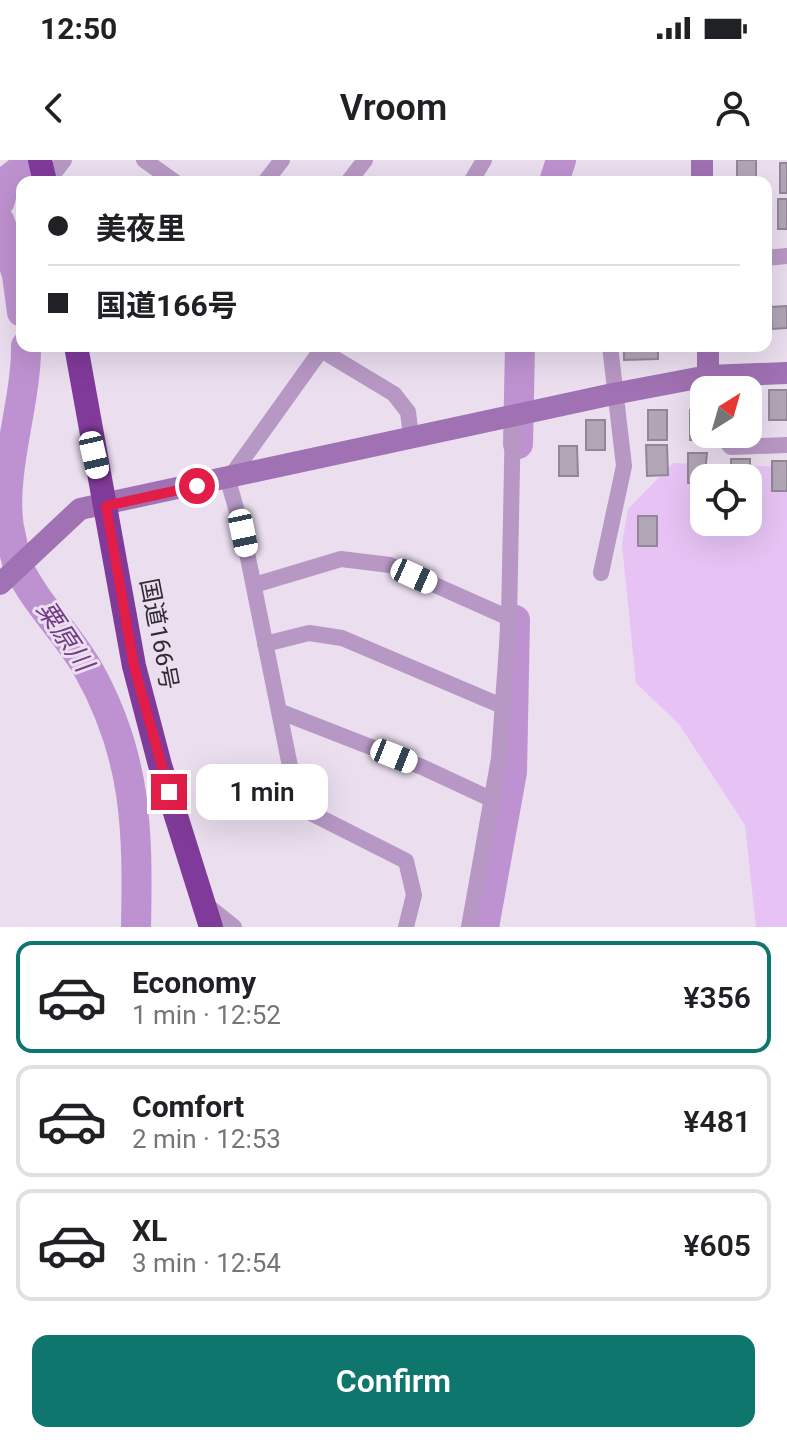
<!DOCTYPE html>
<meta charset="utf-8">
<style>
body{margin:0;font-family:Roboto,"Noto Sans JP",sans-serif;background:#f6f6f6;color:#202124;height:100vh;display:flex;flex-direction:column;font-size:30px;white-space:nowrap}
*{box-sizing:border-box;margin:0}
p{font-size:26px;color:#757577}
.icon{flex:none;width:44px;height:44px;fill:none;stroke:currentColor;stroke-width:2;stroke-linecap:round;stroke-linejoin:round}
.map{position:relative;height:767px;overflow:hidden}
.details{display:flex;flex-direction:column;background:#fff;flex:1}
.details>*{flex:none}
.top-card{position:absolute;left:16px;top:16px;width:756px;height:176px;border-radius:16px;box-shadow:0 8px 32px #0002;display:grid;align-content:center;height:176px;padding:0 32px;background:#fff}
.needle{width:52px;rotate:37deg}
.controls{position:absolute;left:690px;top:216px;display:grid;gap:16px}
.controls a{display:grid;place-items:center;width:72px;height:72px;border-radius:16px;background:#fff;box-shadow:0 8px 32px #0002;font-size:40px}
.end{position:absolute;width:36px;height:36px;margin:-18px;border:10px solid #e11d48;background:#fff;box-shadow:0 0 0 4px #fff}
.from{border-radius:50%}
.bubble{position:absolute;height:56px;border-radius:16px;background:#fff;box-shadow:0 8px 32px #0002;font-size:26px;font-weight:600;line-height:56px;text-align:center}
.car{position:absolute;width:24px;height:48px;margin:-24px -12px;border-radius:10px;box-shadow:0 0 6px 2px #0007;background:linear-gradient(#fff 24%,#345 0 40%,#fff 0 76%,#345 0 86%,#fff 0)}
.top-card b{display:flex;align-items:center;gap:28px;height:76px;font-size:30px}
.top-card b+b{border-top:2px solid #e0e0e0}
.top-card i{width:20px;height:20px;background:#202124}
ul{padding:14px 0 0;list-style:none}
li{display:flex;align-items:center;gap:24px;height:112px;margin:0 16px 12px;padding:0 16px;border:4px solid #e0e0e0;border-radius:16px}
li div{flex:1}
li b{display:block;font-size:30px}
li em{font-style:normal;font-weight:600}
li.active{border-color:#0f766e}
li>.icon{width:72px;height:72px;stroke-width:1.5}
.button{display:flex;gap:16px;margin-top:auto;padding:16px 32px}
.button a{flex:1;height:92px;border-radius:16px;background:#0f766e;color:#fff;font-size:32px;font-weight:600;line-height:92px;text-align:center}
.status{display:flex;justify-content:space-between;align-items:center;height:56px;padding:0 40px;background:#fff;direction:ltr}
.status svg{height:22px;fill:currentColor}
header{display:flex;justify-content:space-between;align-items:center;height:104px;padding:0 32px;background:#fff;font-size:36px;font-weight:600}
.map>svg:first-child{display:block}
.green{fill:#e6c3f4;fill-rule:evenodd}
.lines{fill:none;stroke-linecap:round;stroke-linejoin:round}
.river{stroke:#be92d0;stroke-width:30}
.building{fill:#b1a6b6;stroke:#928796;stroke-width:2}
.street{stroke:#b798c4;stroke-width:16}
.secondary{stroke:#a071b3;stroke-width:22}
.highway{stroke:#803a9a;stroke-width:24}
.route{stroke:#e11d48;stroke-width:10}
.labels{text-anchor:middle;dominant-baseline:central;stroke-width:6;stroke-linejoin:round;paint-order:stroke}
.street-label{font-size:24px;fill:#312c32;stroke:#eadeef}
.water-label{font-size:26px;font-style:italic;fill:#713b86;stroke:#eadeef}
</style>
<div class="status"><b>12:50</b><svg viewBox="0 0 49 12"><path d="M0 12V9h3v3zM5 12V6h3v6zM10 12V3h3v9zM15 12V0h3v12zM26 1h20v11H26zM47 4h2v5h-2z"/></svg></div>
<header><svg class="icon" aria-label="back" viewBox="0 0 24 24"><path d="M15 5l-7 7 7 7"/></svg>Vroom<svg class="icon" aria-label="person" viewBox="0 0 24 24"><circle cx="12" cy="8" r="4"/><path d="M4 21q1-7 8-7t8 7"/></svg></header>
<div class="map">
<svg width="787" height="767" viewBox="0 0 787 767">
<rect width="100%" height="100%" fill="#eadeef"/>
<path class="green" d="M673,303L787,307V767H756L745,665L679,564L636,523L622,384L628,349ZM704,318H748V362H704Z"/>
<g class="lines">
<g class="river">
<path d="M554,22L561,0"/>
<path d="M0,41L4,23L33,0"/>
<path d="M0,62L17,115L22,152"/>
<path d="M26,186C27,240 0,314 9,367C12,380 14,396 19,408C36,444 68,474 88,509C137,596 138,670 136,767"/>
<path d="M518,284L520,186"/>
<path d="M484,767L512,612L515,460"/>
</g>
</g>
<g class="building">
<rect x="737" y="0" width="19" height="22"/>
<rect x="780" y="3" width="7" height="30"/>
<rect x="778" y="39" width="9" height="30"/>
<path d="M787,146V168L772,169L771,147Z"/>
<path d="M624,186H658V199L624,200Z"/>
<rect x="769" y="230" width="18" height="30"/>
<path d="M748,241H753L754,271H748Z"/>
<rect x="648" y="250" width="19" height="30"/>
<path d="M690,250H704V274H709V280H690Z"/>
<rect x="586" y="260" width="19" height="30"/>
<path d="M646,285H667L668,315L647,316Z"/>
<path d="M559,286H577L578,316H559Z"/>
<path d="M688,293H707L704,323H688Z"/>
<path d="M731,299H750V329L748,318H731Z"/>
<rect x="772" y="301" width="15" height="30"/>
<rect x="638" y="356" width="19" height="30"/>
</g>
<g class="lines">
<g class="street">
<path d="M144,0L175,22"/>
<path d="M47,22L64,0"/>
<path d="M265,22L282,0"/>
<path d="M348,22L365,0"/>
<path d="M471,22L484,0"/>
<path d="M766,98L787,96"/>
<path d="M324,186L228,320L243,373L295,631L305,650L406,701L414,735L406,767"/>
<path d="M321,190L394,234L408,252L411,276"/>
<path d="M720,274L731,287L787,285"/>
<path d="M601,413L624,306L610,186"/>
<path d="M254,425L341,399L390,405L509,458L499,598L469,767"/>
<path d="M509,458L513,256"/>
<path d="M265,484L309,473L342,478L502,546"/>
<path d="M281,552L422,607L493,640"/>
<path d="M204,743L234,767"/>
</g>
<g class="secondary">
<path d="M702,0V22"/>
<path d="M708,186V216"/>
<path d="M0,424L80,349L613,234L708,216L787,213"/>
</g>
<g class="highway">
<path d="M40,0L45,22"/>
<path d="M76,186L134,506L160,605L211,767"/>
</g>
</g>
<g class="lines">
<path class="route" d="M169,632L134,506L106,346L197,326"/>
</g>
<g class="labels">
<g class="street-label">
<text transform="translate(159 474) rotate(79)">国道166号</text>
</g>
<g class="water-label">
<text transform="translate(65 476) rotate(56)">粟原川</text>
</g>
</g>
</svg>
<div class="controls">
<a><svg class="needle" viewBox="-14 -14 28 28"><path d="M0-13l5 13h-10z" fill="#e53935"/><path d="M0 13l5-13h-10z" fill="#757577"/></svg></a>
<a><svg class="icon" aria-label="locate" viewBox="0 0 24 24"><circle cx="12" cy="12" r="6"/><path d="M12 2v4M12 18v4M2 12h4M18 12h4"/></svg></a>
</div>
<i class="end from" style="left:197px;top:326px"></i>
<i class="end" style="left:169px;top:632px"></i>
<div class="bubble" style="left:196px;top:604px;width:132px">1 min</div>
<i class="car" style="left:94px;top:295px;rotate:167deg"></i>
<i class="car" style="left:243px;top:373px;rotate:168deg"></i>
<i class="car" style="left:414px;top:416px;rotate:114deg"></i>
<i class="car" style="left:394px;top:596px;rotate:112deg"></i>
<div class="top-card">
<b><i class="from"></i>美夜里</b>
<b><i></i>国道166号</b>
</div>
</div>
<section class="details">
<ul>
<li class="active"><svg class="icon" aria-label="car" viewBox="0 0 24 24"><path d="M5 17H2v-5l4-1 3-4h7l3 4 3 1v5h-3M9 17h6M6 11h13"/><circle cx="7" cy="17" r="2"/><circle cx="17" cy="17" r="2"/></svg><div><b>Economy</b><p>1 min · 12:52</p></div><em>¥356</em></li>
<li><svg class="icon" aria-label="car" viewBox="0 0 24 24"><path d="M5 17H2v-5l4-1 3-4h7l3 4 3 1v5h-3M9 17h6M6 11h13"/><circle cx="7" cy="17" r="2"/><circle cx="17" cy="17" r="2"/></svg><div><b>Comfort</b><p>2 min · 12:53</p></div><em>¥481</em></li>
<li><svg class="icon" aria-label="car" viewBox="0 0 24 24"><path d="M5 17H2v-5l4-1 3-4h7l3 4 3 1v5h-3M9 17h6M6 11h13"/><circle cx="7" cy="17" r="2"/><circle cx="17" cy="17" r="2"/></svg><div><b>XL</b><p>3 min · 12:54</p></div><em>¥605</em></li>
</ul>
<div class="button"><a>Confirm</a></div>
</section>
